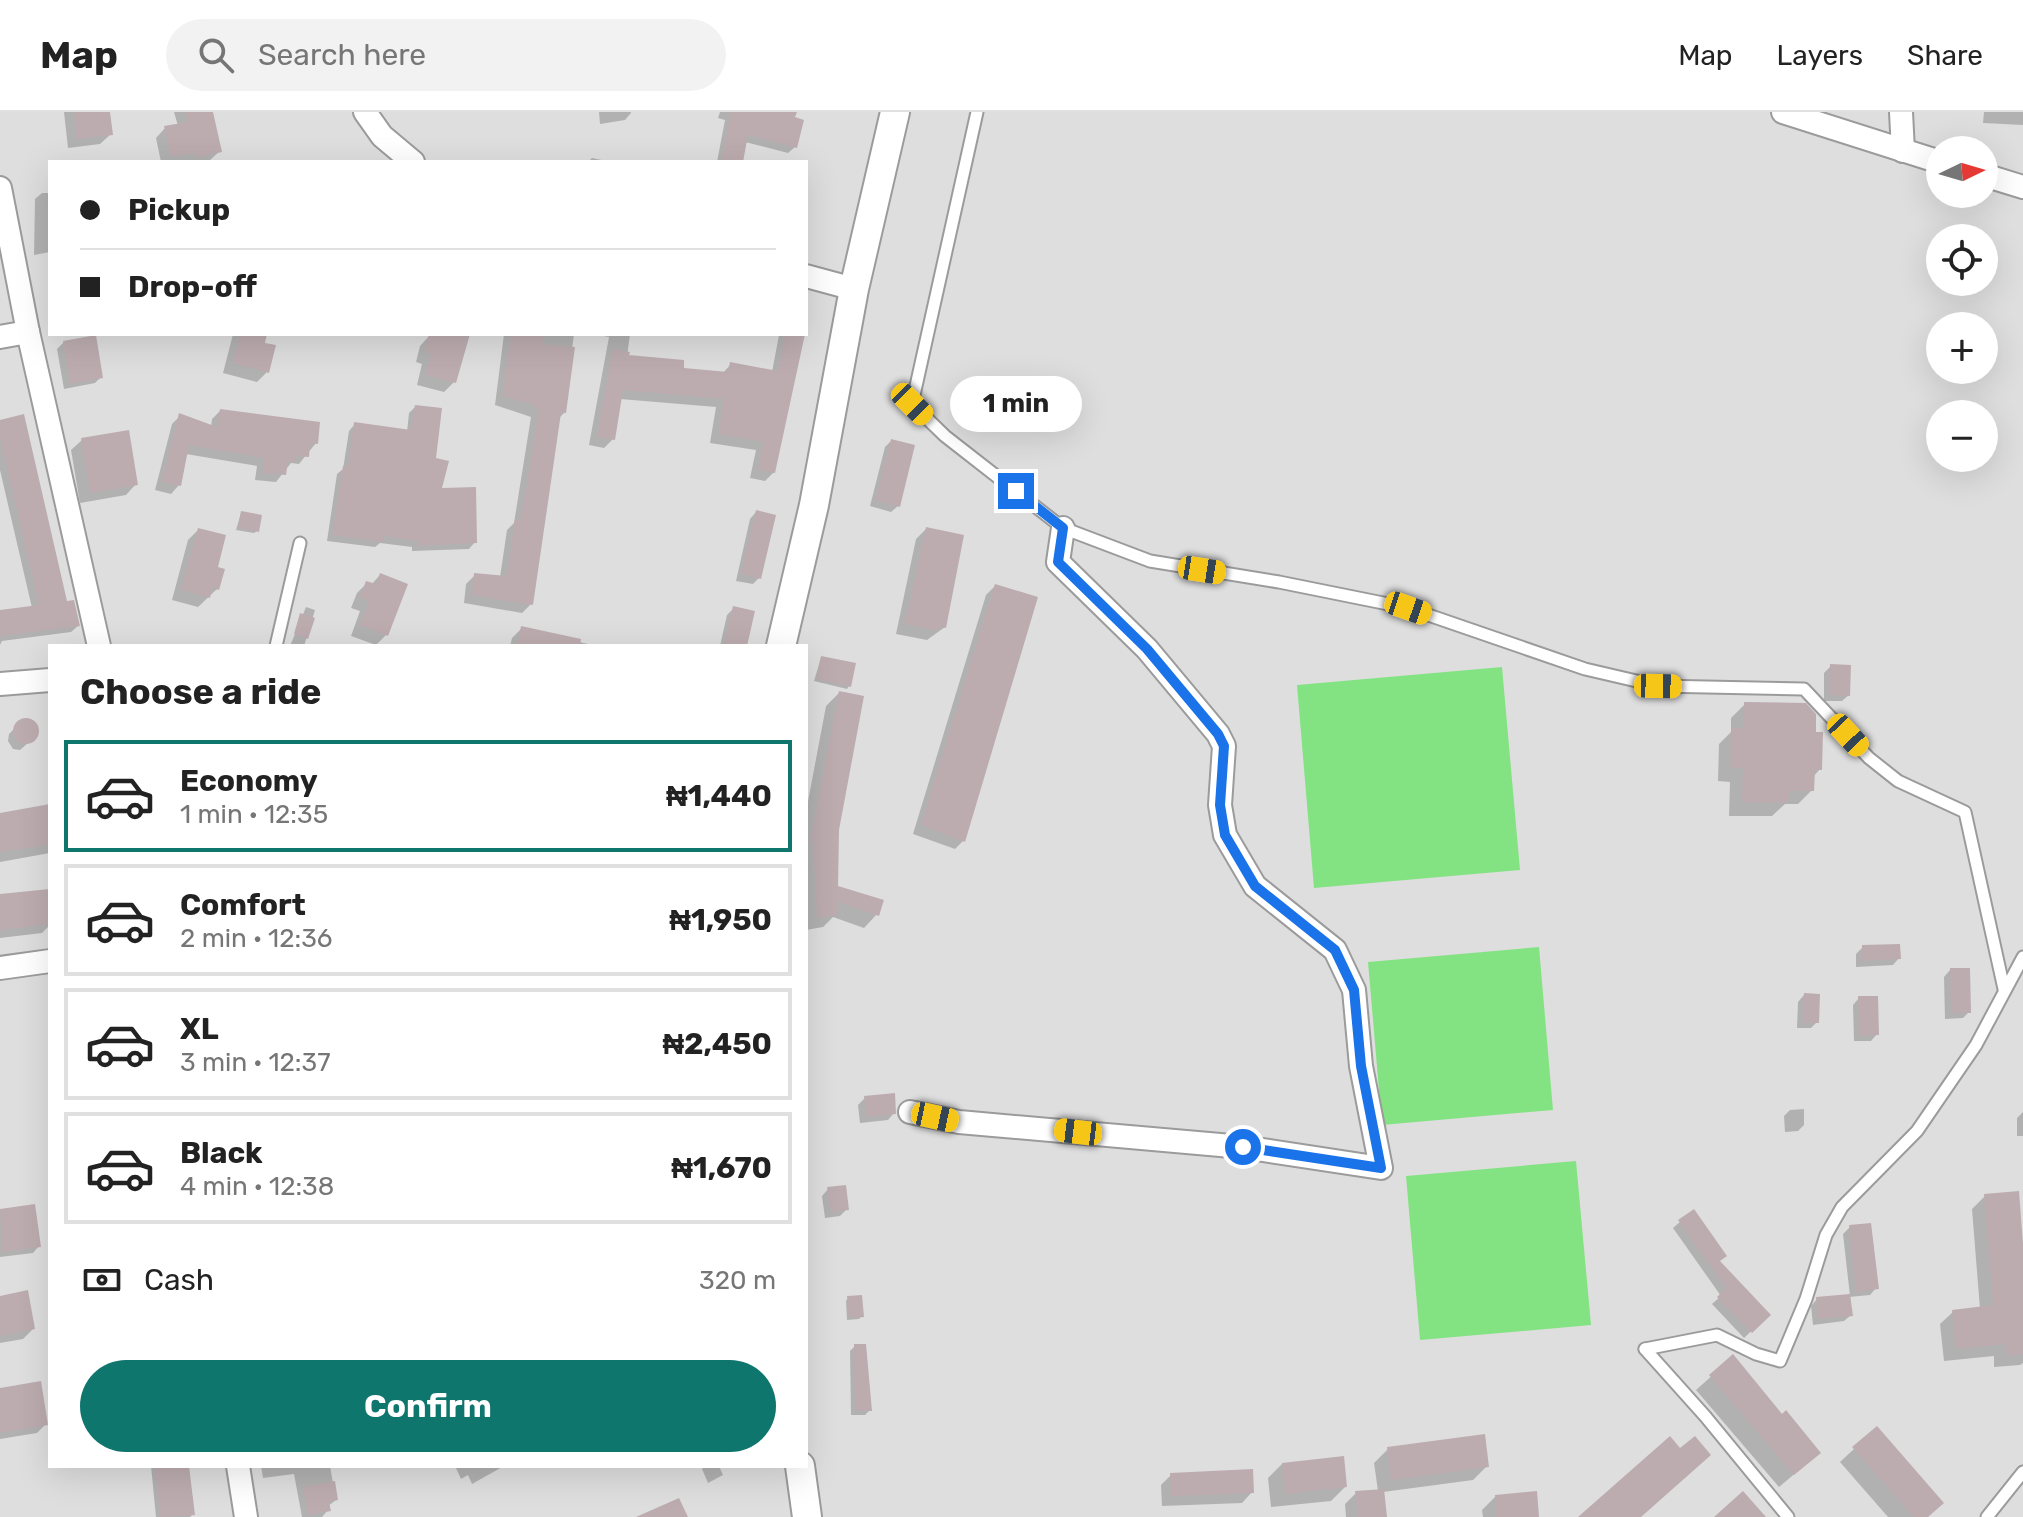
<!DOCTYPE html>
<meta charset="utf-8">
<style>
body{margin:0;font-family:Rubik,sans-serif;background:#f2f2f2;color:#222;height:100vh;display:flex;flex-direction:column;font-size:30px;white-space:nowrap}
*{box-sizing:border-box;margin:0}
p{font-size:26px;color:#767676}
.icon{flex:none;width:44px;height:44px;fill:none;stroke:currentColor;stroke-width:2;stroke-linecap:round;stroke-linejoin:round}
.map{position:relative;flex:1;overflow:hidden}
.side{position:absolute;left:48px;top:532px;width:760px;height:824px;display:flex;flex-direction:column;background:#fff;border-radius:0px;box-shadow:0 8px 32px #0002}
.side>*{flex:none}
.hud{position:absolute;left:48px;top:48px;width:760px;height:176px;border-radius:0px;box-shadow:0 8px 32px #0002;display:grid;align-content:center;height:176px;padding:0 32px;background:#fff}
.needle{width:52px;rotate:85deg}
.buttons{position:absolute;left:1926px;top:24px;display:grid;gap:16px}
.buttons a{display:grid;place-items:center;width:72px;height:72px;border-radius:50%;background:#fff;box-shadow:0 8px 32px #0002;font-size:40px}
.end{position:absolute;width:36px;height:36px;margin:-18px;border:10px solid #1a73e8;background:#fff;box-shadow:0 0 0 4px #fff}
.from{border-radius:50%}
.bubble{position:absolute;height:56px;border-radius:28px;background:#fff;box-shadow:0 8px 32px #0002;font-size:26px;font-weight:700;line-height:56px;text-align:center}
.car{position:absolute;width:24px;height:48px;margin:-24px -12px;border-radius:10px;box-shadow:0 0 6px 2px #0007;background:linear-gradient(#f5c518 24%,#345 0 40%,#f5c518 0 76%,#345 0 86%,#f5c518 0)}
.hud b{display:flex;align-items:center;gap:28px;height:76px;font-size:30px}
.hud b+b{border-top:2px solid #e0e0e0}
.hud i{width:20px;height:20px;background:#222}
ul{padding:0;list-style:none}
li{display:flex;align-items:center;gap:24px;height:112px;margin:0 16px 12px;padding:0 16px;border:4px solid #e0e0e0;border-radius:0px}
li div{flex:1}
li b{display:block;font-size:30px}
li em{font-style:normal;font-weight:700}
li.current{border-color:#0f766e}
li>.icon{width:72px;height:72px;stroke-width:1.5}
h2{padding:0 32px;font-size:36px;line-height:96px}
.pay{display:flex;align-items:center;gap:20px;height:88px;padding:0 32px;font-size:30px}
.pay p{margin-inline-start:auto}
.button{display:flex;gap:16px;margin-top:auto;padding:16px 32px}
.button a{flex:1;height:92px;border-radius:48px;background:#0f766e;color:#fff;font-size:32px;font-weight:700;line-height:92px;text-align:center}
header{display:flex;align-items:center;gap:48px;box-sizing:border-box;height:112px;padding:0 40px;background:#fff;border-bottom:2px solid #e0e0e0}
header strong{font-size:38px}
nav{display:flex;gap:44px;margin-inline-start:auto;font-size:28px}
.search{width:560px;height:72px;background:#f2f2f2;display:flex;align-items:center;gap:20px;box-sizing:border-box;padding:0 28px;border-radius:44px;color:#767676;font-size:30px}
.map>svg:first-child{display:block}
.residential{fill:#dfdedf;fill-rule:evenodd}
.pitch{fill:#83e383}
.shadow{fill:#0003}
.building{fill:#bcacaf}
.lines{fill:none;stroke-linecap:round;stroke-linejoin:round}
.service-casing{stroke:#9b9b9b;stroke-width:15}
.minor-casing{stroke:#9b9b9b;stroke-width:26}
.tertiary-casing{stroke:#9b9b9b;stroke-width:32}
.service{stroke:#fff;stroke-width:11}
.minor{stroke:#fff;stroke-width:22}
.tertiary{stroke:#fff;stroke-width:28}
.route{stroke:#1a73e8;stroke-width:10}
</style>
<header>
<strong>Map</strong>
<div class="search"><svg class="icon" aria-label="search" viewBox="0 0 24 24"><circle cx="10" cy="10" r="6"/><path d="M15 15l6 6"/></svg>Search here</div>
<nav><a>Map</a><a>Layers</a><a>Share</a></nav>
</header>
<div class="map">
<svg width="2023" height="1405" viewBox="0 0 2023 1405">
<rect width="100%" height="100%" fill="#f2e8e8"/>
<path class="residential" d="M0,0H2023V1405H0ZM1940,38H1984V82H1940ZM50,50H806V222H50ZM1940,126H1984V170H1940ZM1940,214H1984V258H1940ZM1940,302H1984V346H1940ZM50,534H806V1354H50Z"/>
<g class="pitch">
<path d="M1502,555L1520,758L1314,776L1297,573Z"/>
<path d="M1539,835L1553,998L1382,1013L1368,850Z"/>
<path d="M1576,1049L1591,1213L1420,1228L1406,1064Z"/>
</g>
<g class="shadow">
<path d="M64,0H108L111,22L100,32L68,36Z"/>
<path d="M174,0H211L220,39L210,48L161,50L156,26L165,16L178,14Z"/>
<path d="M599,0H631V1L625,8L600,12Z"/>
<path d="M720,0H795V35L788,41L745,30L741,50H717L725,8L718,6Z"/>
<path d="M1984,0H2023V13L1983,11Z"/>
<path d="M592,46L611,50H588Z"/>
<path d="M42,81H50V140L34,143L35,87Z"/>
<path d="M233,222H265L263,232L267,260L257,270L223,261Z"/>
<path d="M431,222H468L454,270L444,280L417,273L422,252L416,250L420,234Z"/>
<path d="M504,222H574L564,301L558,307L531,492L522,501L464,491L466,472L475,463L500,465L507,418L514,411L531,305L495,293Z"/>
<path d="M593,222H630L627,245L682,258L722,262L731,252L772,260L779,223L803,222L774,360L765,369L750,366L756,338L710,331L716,295L620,287L613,327L604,336L589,333L609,225Z"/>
<path d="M64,230L101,265L95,271L64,277L57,237Z"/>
<path d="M415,295L433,347L440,378L475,430L469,437L412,439V435L380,431L375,435L327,429L337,362L343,357L349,319L355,312L407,320L409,301Z"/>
<path d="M220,299L316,331L299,352L291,351L276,370L255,368L257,354L186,342L179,373L171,382L155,378L172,312L180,304L211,315L212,307Z"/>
<path d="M0,310L66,491L78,514L71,520L2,529L0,533V500L32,496L0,358Z"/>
<path d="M82,328L136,372L126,383L80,391L71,338Z"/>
<path d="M891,329L898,394L891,400L870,394L885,335Z"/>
<path d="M756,400L759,466L753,472L736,469L750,407Z"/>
<path d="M241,401L257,419L254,421L236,418Z"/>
<path d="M926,417L945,515L927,528L896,522L916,427Z"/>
<path d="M198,418L215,457L217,477L198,495L172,488L188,428Z"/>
<path d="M380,463L386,523L376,533L351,524L360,499L351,496L357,481L367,471L371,473Z"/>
<path d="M995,474L964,728L955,737L913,722L986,483Z"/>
<path d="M306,495L315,498L304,534H290Z"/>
<path d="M734,496L745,534H720L727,503Z"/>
<path d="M522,516L596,534H510L512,526Z"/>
<path d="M821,546L849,574L847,577L814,569Z"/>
<path d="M1831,554L1849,583L1842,589H1824V561Z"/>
<path d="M839,581L836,775L877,802L864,816L833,805L823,815L806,818V700L826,594Z"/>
<path d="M1745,592L1820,657L1813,665L1812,678L1798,692H1785L1772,704H1729L1730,670L1718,669L1719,632L1731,620V606Z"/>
<path d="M21,610L32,611L37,617L36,624L20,638L13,637L8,629L9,622Z"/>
<path d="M50,695V741L0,750V703Z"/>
<path d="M0,784L50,790V813L42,821L0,826Z"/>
<path d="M1863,835L1899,846L1893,853L1856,855V842Z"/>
<path d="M1950,858L1969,900L1963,906L1945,907L1944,865Z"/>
<path d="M1804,883L1817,910L1811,916H1797L1798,890Z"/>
<path d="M1859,886L1877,922L1871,929H1854L1853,893Z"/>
<path d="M865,986L894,1001L888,1008L860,1011L858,993Z"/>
<path d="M1804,997V1013L1798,1019L1785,1020L1784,1004L1790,998Z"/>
<path d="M2023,1000V1024H2017V1006Z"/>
<path d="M828,1077L847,1097L840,1104L825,1106L822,1084Z"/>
<path d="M1985,1084L2023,1157V1251L2020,1253L1994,1255V1244L1944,1249L1940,1212L1953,1200L1980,1197L1972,1097Z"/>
<path d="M34,1094L39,1134L33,1141L0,1145V1099Z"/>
<path d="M1680,1110L1768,1203L1744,1226L1712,1192L1721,1184L1673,1116Z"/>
<path d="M1850,1115L1876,1176L1870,1183L1849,1185L1851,1203L1844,1209L1813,1213L1811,1194L1817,1187L1850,1184L1843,1122Z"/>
<path d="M0,1186L33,1217L23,1227L0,1231Z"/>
<path d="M848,1186L862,1204L859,1207L847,1208L846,1189Z"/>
<path d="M855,1234L870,1298L865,1303H851L850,1239Z"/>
<path d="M1733,1245L1782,1305L1804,1354L1779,1375L1696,1278Z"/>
<path d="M0,1278L46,1312L37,1321L0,1327Z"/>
<path d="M1388,1337L1487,1354L1473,1368L1383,1380L1385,1405H1346L1345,1392L1356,1381L1378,1379L1374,1351Z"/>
<path d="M1854,1337L1927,1405H1888L1840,1350Z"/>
<path d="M1282,1352L1345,1375L1331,1389L1271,1395L1268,1366Z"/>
<path d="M151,1354H182L193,1402L190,1405H156Z"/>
<path d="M261,1354H330L336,1388L328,1394V1398L322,1405H302L294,1362L263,1366Z"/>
<path d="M455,1354H504L472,1372L468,1363L461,1367Z"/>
<path d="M705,1354H719L723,1363L708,1371L702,1357Z"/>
<path d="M1171,1363L1252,1380L1242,1391L1162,1394L1161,1373Z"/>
<path d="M1495,1385L1537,1405H1483L1482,1398Z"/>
</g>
<g class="building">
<path d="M74,0H110L113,23L77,27Z"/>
<path d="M185,0H213L222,40L196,46L194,41L171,45L164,14L188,10Z"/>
<path d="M731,0H797L795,5L804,8L797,36L748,23L743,50H721Z"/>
<path d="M240,222H267L265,231L276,233L269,261L233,251Z"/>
<path d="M429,222H470L456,271L426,263L431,242L425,240Z"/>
<path d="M511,222H544L543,232L575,235L566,301H561L533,493L472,483L474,461L507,464L515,407L521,408L539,297L534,296L535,293L503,284Z"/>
<path d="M785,222H805L775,361L758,358L764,330L718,322L724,287L623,278L615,328L597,325L613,237L630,240L629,243L684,248V256L728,260L730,250L778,259Z"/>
<path d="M96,223L103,266L70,272L63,229Z"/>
<path d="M415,293L442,296L436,346L449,349L442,376L476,375L477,431L417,434L418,429L384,424L383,430L332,423L343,354L348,355L354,310L411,318Z"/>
<path d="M220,297L320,310L318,332L310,331L309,345L296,344V350L288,349L286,363L262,361L264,346L189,333L181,374L162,370L179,301L217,315Z"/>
<path d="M24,302L67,489L74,488L80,514L0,524V498L39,493L0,325V308Z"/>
<path d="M129,318L138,373L90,381L81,326Z"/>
<path d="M891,327L915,333L900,395L875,388Z"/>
<path d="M756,398L776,403L761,467L741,462Z"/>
<path d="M241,399L262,403L259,420L238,416Z"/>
<path d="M926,415L964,423L946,516L940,514L939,519L905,512Z"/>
<path d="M198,416L226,423L218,455L225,457L219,478L212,476L210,486L181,478Z"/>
<path d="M380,461L408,472L388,524L360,513L369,489L360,485L366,469L376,472Z"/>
<path d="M995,472L1038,485L965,730L921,713Z"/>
<path d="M733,494L755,499L747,534H724Z"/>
<path d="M300,501L315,506L308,527L294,522Z"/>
<path d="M521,514L581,527L580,534H517Z"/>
<path d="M821,544L856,551L851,575L816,567Z"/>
<path d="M1830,552L1851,553L1850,584L1829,583Z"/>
<path d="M839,579L864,584L839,718L838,774L884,788L879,804L838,790V803L817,806L813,729L810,730Z"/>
<path d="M1744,590L1806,591L1816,602V620H1823L1822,658H1815L1814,679H1789L1788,691L1742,690L1743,656H1731L1732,616H1744Z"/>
<circle cx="26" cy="619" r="13"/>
<path d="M50,692V732L0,740V701Z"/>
<path d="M50,777V812L0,818V782Z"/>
<path d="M1900,832L1901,847L1862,849V833Z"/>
<path d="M1950,856H1970L1971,901H1951Z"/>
<path d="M1804,881L1820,882L1819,911H1803Z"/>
<path d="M1858,884H1878L1879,923L1860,924Z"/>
<path d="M895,981L896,1002L866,1005L864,984Z"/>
<path d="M846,1073L849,1098L831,1100L827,1075Z"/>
<path d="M2019,1079L2023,1132V1242L2007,1244L2006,1232L1956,1237L1952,1198L1993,1193L1984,1082Z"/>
<path d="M35,1092L41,1135L2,1140L0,1097Z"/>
<path d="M1694,1097L1727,1144L1720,1149L1771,1203L1752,1221L1717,1185L1726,1176L1678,1108Z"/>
<path d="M1871,1111L1879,1177L1856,1180L1849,1113Z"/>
<path d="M28,1178L35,1217L0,1224V1184Z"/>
<path d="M1850,1182L1853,1204L1818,1207L1816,1185Z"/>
<path d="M862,1183L864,1205L849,1206L847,1184Z"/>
<path d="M854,1232H866L872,1299H855Z"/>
<path d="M1733,1242L1782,1302L1786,1298L1821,1341L1794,1363L1709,1263Z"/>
<path d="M41,1269L48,1313L0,1321V1276Z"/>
<path d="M1877,1314L1944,1391L1928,1405H1914L1852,1335Z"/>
<path d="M1485,1322L1489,1355L1391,1368L1387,1335Z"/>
<path d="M1670,1324L1680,1336L1695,1324L1711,1343L1641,1405H1578Z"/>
<path d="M1344,1344L1347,1375L1285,1382L1282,1351Z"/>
<path d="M155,1354H189L195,1403L160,1405Z"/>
<path d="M1253,1357L1254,1381L1171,1384L1170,1361Z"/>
<path d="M335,1369L338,1388L329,1390L331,1399L308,1403L303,1375Z"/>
<path d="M1384,1377L1387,1405H1358L1355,1379Z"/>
<path d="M1537,1379L1539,1405H1496L1495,1383Z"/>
<path d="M1743,1379L1766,1405H1714Z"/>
<path d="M679,1386L688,1405H636Z"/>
</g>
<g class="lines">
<defs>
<g id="service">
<path d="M977,0L912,292L945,324L1063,416L1150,449L1279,470L1408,496L1585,557L1658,574L1804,577L1869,646L1898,669L1965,700L2004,877"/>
<path d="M276,534L300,431"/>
<path d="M1645,1237L1717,1223L1756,1242L1780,1249L1806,1187L1826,1123L1842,1095L1917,1019L1976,933L2023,845"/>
<path d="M1645,1237L1705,1304L1788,1405"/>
<path d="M1987,1405L2023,1360"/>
</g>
<g id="minor">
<path d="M365,0L382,24L413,50"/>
<path d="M1783,0L1940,50"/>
<path d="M1901,0L1903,39"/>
<path d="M1984,63L2023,75"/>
<path d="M0,76L28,220L99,534"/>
<path d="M806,164L854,177"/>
<path d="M0,225L28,220"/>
<path d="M0,572L50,568"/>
<path d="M0,856L50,849"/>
<path d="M910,1000L959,1010L1243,1035L1381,1056L1361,954L1354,878L1335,838L1255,774L1225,723L1220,693L1224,634L1218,622L1147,537L1058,450L1063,416"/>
<path d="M238,1354L246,1405"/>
</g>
<g id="tertiary">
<path d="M781,534L814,393L854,177L895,0"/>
<path d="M800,1354L807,1405"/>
</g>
</defs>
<use href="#service" class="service-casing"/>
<use href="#minor" class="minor-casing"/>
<use href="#tertiary" class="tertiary-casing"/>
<use href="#service" class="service"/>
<use href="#minor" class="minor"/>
<use href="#tertiary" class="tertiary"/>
</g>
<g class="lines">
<path class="route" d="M1016,379L1063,416L1058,450L1147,537L1218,622L1224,634L1220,693L1225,723L1255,774L1335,838L1354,878L1361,954L1381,1056L1243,1035"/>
</g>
</svg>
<div class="buttons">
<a><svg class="needle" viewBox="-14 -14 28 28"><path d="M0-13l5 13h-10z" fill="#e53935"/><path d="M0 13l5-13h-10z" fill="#767676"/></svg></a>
<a><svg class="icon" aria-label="locate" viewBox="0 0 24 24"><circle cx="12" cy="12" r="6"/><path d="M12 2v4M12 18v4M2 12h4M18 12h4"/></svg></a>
<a>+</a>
<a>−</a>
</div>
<i class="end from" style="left:1243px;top:1035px"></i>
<i class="end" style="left:1016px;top:379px"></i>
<div class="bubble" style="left:950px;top:264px;width:132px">1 min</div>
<i class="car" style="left:912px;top:292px;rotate:135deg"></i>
<i class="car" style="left:1202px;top:458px;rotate:99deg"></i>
<i class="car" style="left:1408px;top:496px;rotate:109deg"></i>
<i class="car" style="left:1658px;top:574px;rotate:91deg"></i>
<i class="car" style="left:1848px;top:623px;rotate:137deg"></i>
<i class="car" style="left:935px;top:1005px;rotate:102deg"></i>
<i class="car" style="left:1078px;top:1020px;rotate:277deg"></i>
<div class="hud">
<b><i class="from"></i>Pickup</b>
<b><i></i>Drop-off</b>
</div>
<section class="side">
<h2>Choose a ride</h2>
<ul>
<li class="current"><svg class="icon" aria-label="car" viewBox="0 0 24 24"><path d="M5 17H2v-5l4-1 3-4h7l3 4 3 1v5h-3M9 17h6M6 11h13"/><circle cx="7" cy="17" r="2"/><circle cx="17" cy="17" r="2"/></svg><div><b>Economy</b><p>1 min · 12:35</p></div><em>₦1,440</em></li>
<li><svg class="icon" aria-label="car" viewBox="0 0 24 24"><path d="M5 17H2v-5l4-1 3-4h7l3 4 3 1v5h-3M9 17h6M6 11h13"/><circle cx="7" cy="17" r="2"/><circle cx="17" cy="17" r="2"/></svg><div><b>Comfort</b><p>2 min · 12:36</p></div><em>₦1,950</em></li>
<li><svg class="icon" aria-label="car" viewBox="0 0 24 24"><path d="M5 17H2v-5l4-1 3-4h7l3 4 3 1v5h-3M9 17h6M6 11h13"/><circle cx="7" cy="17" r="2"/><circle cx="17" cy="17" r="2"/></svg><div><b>XL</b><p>3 min · 12:37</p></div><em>₦2,450</em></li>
<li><svg class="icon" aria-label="car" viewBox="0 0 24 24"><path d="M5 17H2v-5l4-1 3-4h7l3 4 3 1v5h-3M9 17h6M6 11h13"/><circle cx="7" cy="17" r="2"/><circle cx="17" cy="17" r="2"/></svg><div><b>Black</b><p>4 min · 12:38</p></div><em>₦1,670</em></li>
</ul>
<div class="pay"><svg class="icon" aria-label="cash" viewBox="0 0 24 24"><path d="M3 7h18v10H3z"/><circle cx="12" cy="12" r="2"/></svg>Cash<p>320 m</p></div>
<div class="button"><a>Confirm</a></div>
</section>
</div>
